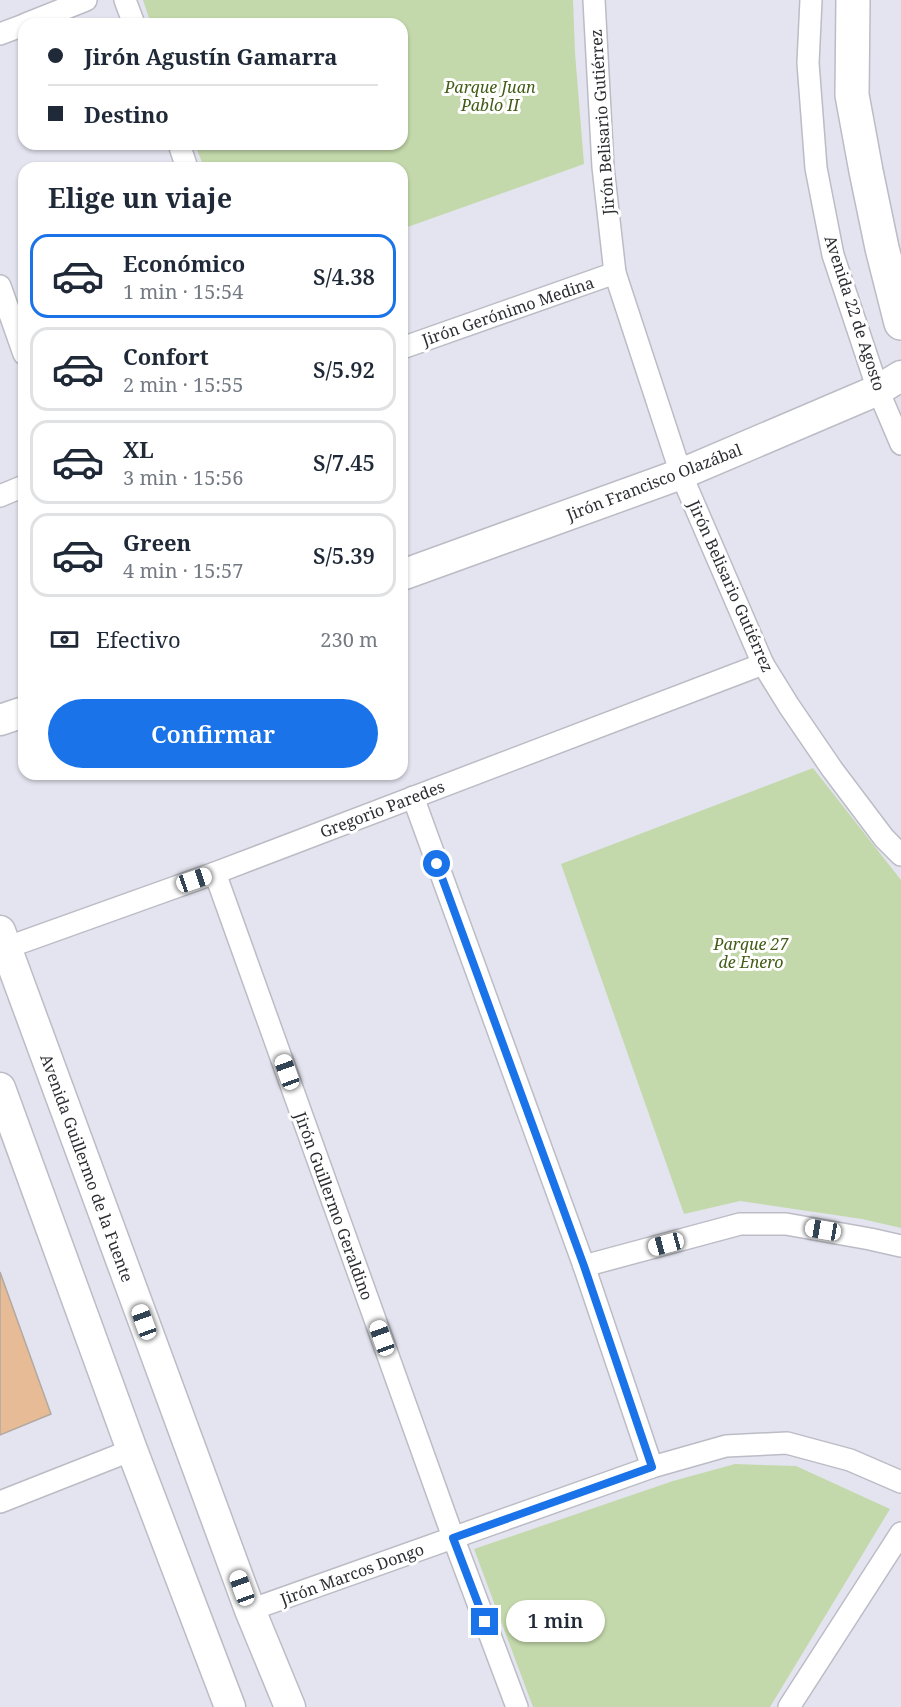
<!DOCTYPE html>
<html lang="es">
<meta charset="utf-8">
<style>
body{margin:0;font-family:"Noto Serif",serif;background:#f2f2f3;color:#1f2937;height:100vh;display:flex;flex-direction:column;font-size:22px;white-space:nowrap}
*{box-sizing:border-box;margin:0}
p{font-size:20px;color:#747a83}
.icon{flex:none;width:33px;height:33px;fill:none;stroke:currentColor;stroke-width:2;stroke-linecap:round;stroke-linejoin:round}
.map{position:relative;flex:1;overflow:hidden}
.side{position:absolute;left:18px;top:162px;width:390px;height:618px;display:flex;flex-direction:column;background:#fff;border-radius:18px;box-shadow:0 2px 4px #0004}
.side>*{flex:none}
.hud{position:absolute;left:18px;top:18px;width:390px;height:132px;border-radius:18px;box-shadow:0 2px 4px #0004;display:grid;align-content:center;height:132px;padding:0 30px;background:#fff}
.end{position:absolute;width:27px;height:27px;margin:-14px;border:8px solid #1a73e8;background:#fff;box-shadow:0 0 0 3px #fff}
.from{border-radius:50%}
.bubble{position:absolute;height:42px;border-radius:21px;background:#fff;box-shadow:0 2px 4px #0004;font-size:20px;font-weight:600;line-height:42px;text-align:center}
.car{position:absolute;width:18px;height:36px;margin:-18px -9px;border-radius:8px;box-shadow:0 0 4px 2px #0007;background:linear-gradient(#fff 24%,#345 0 40%,#fff 0 76%,#345 0 86%,#fff 0)}
.hud b{display:flex;align-items:center;gap:21px;height:57px;font-size:22px}
.hud b+b{border-top:2px solid #e0e1e3}
.hud i{width:15px;height:15px;background:#1f2937}
ul{padding:0;list-style:none}
li{display:flex;align-items:center;gap:18px;height:84px;margin:0 12px 9px;padding:0 18px;border:3px solid #e0e1e3;border-radius:18px}
li div{flex:1}
li b{display:block;font-size:22px}
li em{font-style:normal;font-weight:600}
li.selected{border-color:#1a73e8}
li>.icon{width:54px;height:54px;stroke-width:1.5}
h2{padding:0 30px;font-size:27px;line-height:72px}
.pay{display:flex;align-items:center;gap:15px;height:66px;padding:0 30px;font-size:22px}
.pay p{margin-inline-start:auto}
.cta{display:flex;gap:12px;margin-top:auto;padding:12px 30px}
.cta a{flex:1;height:69px;border-radius:36px;background:#1a73e8;color:#fff;font-size:24px;font-weight:600;line-height:69px;text-align:center}
.map>svg:first-child{display:block}
.green{fill:#c4d9ab}
.building{fill:#e6bb96;stroke:#b1a9a1;stroke-width:1.5}
.lines{fill:none;stroke-linecap:round;stroke-linejoin:round}
.street-casing{stroke:#bbbcc6;stroke-width:24}
.secondary-casing{stroke:#bbbcc6;stroke-width:33}
.primary-casing{stroke:#bbbcc6;stroke-width:36}
.street{stroke:#fff;stroke-width:21}
.secondary{stroke:#fff;stroke-width:30}
.primary{stroke:#fff;stroke-width:33}
.route{stroke:#1a73e8;stroke-width:8}
.labels{text-anchor:middle;dominant-baseline:central;stroke-width:6;stroke-linejoin:round;paint-order:stroke}
.park-label{font-size:16px;font-style:italic;fill:#425c16;stroke:#fff}
.street-label{font-size:16px;fill:#2d2e32;stroke:#fff}
</style>
<div class="map">
<svg width="901" height="1707" viewBox="0 0 901 1707">
<rect width="100%" height="100%" fill="#e3e4ef"/>
<g class="green">
<path d="M143,0H573L575,53L584,164L402,229V168H204L195,144H402V24H151Z"/>
<path d="M813,768L901,880V1228L862,1219L740,1201L684,1214L561,864Z"/>
<path d="M735,1464L796,1466L890,1509L770,1707H533L474,1549L673,1481Z"/>
</g>
<path class="building" d="M0,1272L51,1414L0,1435Z"/>
<g class="lines">
<defs>
<g id="street">
<path d="M125,0L134,24"/>
<path d="M594,0L603,167L615,273L681,474L763,664L789,706L832,769L884,838L901,855"/>
<path d="M811,0L808,63L816,168L833,255L878,390L901,444"/>
<path d="M26,24L86,0"/>
<path d="M0,34L24,25"/>
<path d="M179,144L187,168"/>
<path d="M0,286L24,354"/>
<path d="M402,348L615,273"/>
<path d="M0,496L24,486"/>
<path d="M413,797L584,1266L652,1467"/>
<path d="M215,873L453,1537L517,1707"/>
<path d="M0,950L215,873L763,664"/>
<path d="M584,1266L740,1224H786L870,1239L901,1246"/>
<path d="M0,1502L132,1450"/>
<path d="M250,1610L652,1467L726,1446L787,1443L850,1460L901,1482"/>
<path d="M789,1707L901,1533"/>
</g>
<g id="secondary">
<path d="M402,575L681,474L878,390L901,376"/>
<path d="M0,720L24,712"/>
<path d="M0,931L250,1610L290,1707"/>
<path d="M0,1088L132,1450L230,1707"/>
</g>
<path id="primary" d="M853,0L852,95L866,171L882,248L901,323"/>
</defs>
<use href="#street" class="street-casing"/>
<use href="#secondary" class="secondary-casing"/>
<use href="#primary" class="primary-casing"/>
<use href="#street" class="street"/>
<use href="#secondary" class="secondary"/>
<use href="#primary" class="primary"/>
</g>
<g class="lines">
<path class="route" d="M437,864L584,1266L652,1467L453,1538L485,1622"/>
</g>
<g class="labels">
<g class="park-label">
<text x="490" y="87">Parque Juan<tspan x="490" dy="18">Pablo II</tspan></text>
<text x="751" y="944">Parque 27<tspan x="751" dy="18">de Enero</tspan></text>
</g>
<g class="street-label">
<text transform="translate(602 122) rotate(-94)">Jirón Belisario Gutiérrez</text>
<text transform="translate(508 311) rotate(-19)">Jirón Gerónimo Medina</text>
<text transform="translate(855 313) rotate(72)">Avenida 22 de Agosto</text>
<text transform="translate(654 482) rotate(-21)">Jirón Francisco Olazábal</text>
<text transform="translate(731 586) rotate(66)">Jirón Belisario Gutiérrez</text>
<text transform="translate(382 809) rotate(-21)">Gregorio Paredes</text>
<text transform="translate(87 1168) rotate(70)">Avenida Guillermo de la Fuente</text>
<text transform="translate(334 1206) rotate(70)">Jirón Guillermo Geraldino</text>
<text transform="translate(352 1574) rotate(-20)">Jirón Marcos Dongo</text>
</g>
</g>
</svg>
<i class="end from" style="left:437px;top:864px"></i>
<i class="end" style="left:485px;top:1622px"></i>
<div class="bubble" style="left:506px;top:1600px;width:99px">1 min</div>
<i class="car" style="left:194px;top:880px;rotate:71deg"></i>
<i class="car" style="left:287px;top:1072px;rotate:340deg"></i>
<i class="car" style="left:823px;top:1230px;rotate:280deg"></i>
<i class="car" style="left:666px;top:1244px;rotate:255deg"></i>
<i class="car" style="left:144px;top:1322px;rotate:340deg"></i>
<i class="car" style="left:382px;top:1338px;rotate:340deg"></i>
<i class="car" style="left:242px;top:1588px;rotate:340deg"></i>
<div class="hud">
<b><i class="from"></i>Jirón Agustín Gamarra</b>
<b><i></i>Destino</b>
</div>
<section class="side">
<h2>Elige un viaje</h2>
<ul>
<li class="selected"><svg class="icon" aria-label="car" viewBox="0 0 24 24"><path d="M5 17H2v-5l4-1 3-4h7l3 4 3 1v5h-3M9 17h6M6 11h13"/><circle cx="7" cy="17" r="2"/><circle cx="17" cy="17" r="2"/></svg><div><b>Económico</b><p>1 min · 15:54</p></div><em>S/4.38</em></li>
<li><svg class="icon" aria-label="car" viewBox="0 0 24 24"><path d="M5 17H2v-5l4-1 3-4h7l3 4 3 1v5h-3M9 17h6M6 11h13"/><circle cx="7" cy="17" r="2"/><circle cx="17" cy="17" r="2"/></svg><div><b>Confort</b><p>2 min · 15:55</p></div><em>S/5.92</em></li>
<li><svg class="icon" aria-label="car" viewBox="0 0 24 24"><path d="M5 17H2v-5l4-1 3-4h7l3 4 3 1v5h-3M9 17h6M6 11h13"/><circle cx="7" cy="17" r="2"/><circle cx="17" cy="17" r="2"/></svg><div><b>XL</b><p>3 min · 15:56</p></div><em>S/7.45</em></li>
<li><svg class="icon" aria-label="car" viewBox="0 0 24 24"><path d="M5 17H2v-5l4-1 3-4h7l3 4 3 1v5h-3M9 17h6M6 11h13"/><circle cx="7" cy="17" r="2"/><circle cx="17" cy="17" r="2"/></svg><div><b>Green</b><p>4 min · 15:57</p></div><em>S/5.39</em></li>
</ul>
<div class="pay"><svg class="icon" aria-label="cash" viewBox="0 0 24 24"><path d="M3 7h18v10H3z"/><circle cx="12" cy="12" r="2"/></svg>Efectivo<p>230 m</p></div>
<div class="cta"><a>Confirmar</a></div>
</section>
</div>
